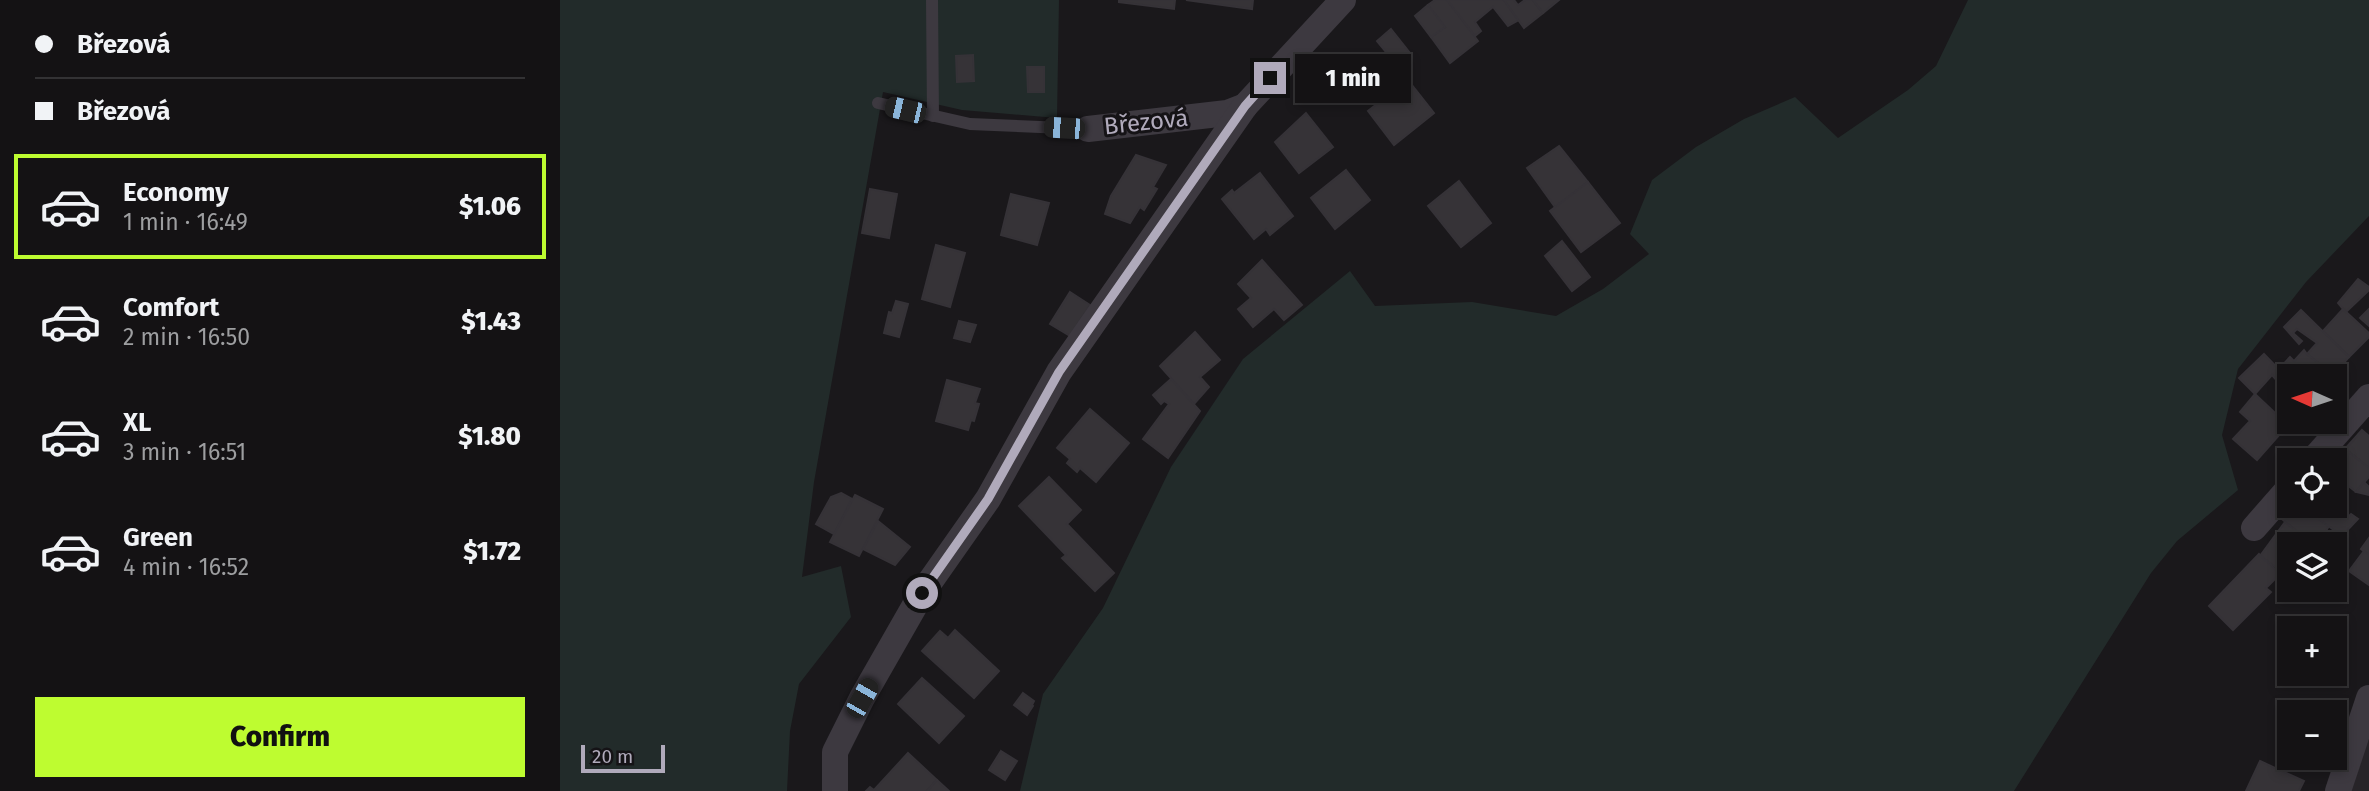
<!DOCTYPE html>
<meta charset="utf-8">
<style>
body{margin:0;font-family:"Fira Sans",sans-serif;background:#1d1b1d;color:#f1f3f6;height:100vh;display:flex;flex-direction:column;font-size:26px;white-space:nowrap}
*{box-sizing:border-box;margin:0}
p{font-size:23px;color:#9d9ea0}
.icon{flex:none;width:38px;height:38px;fill:none;stroke:currentColor;stroke-width:2;stroke-linecap:round;stroke-linejoin:round}
.map{position:relative;flex:1;overflow:hidden}
.drawer{display:flex;flex-direction:column;background:#141214;width:560px}
.drawer>*{flex:none}
.banner{display:grid;align-content:center;height:154px;padding:0 35px;background:#141214}
.needle{width:46px;rotate:273deg}
.buttons{position:absolute;left:1717px;top:364px;display:grid;gap:14px}
.buttons a{display:grid;place-items:center;width:70px;height:70px;border-radius:0px;background:#141214;box-shadow:0 4px 10px #0003,0 0 0 2px #333234;font-size:35px}
.scale{position:absolute;left:21px;bottom:18px;width:84px;box-sizing:border-box;padding-left:7px;border:4px solid #b0aabb;border-top:0;font-size:19px;line-height:24px;white-space:nowrap;color:#b0aabb;-webkit-text-stroke:5px #151316;paint-order:stroke}
.end{position:absolute;width:32px;height:32px;margin:-16px;border:9px solid #b0aabb;background:#111;box-shadow:0 0 0 4px #111}
.from{border-radius:50%}
.bubble{position:absolute;height:49px;border-radius:0px;background:#141214;box-shadow:0 4px 10px #0003,0 0 0 2px #333234;font-size:23px;font-weight:800;line-height:49px;text-align:center}
.car{position:absolute;width:21px;height:42px;margin:-21px -10px;border-radius:9px;box-shadow:0 0 5px 2px #0007;background:linear-gradient(#222 24%,#8ab4d8 0 40%,#222 0 76%,#8ab4d8 0 86%,#222 0)}
.banner b{display:flex;align-items:center;gap:24px;height:66px;font-size:26px}
.banner b+b{border-top:2px solid #333234}
.banner i{width:18px;height:18px;background:#f1f3f6}
ul{padding:0;list-style:none}
li{display:flex;align-items:center;gap:21px;height:105px;margin:0 14px 10px;padding:0 21px;border:4px solid transparent;border-radius:0px}
li div{flex:1}
li b{display:block;font-size:26px}
li em{font-style:normal;font-weight:800}
li.active{border-color:#befc30}
li>.icon{width:63px;height:63px;stroke-width:1.5}
.cta{display:flex;gap:14px;margin-top:auto;padding:14px 35px}
.cta a{flex:1;height:80px;border-radius:0px;background:#befc30;color:#111;font-size:28px;font-weight:800;line-height:80px;text-align:center}
main{display:flex;flex:1;min-height:0}
.map>svg:first-child{display:block}
.built{fill:#272428}
.green{fill:#222b2a}
.building{fill:#363337;stroke:#353237;stroke-width:2}
.lines{fill:none;stroke-linecap:round;stroke-linejoin:round}
.lane{stroke:#3d3940;stroke-width:12}
.street{stroke:#3d3940;stroke-width:26}
.route{stroke:#b0aabb;stroke-width:9}
.labels{text-anchor:middle;dominant-baseline:central;stroke-width:6;stroke-linejoin:round;paint-order:stroke}
.street-label{font-size:24px;fill:#b0aabb;stroke:#151316}
</style>
<main>
<section class="drawer">
<div class="banner">
<b><i class="from"></i>Březová</b>
<b><i></i>Březová</b>
</div>
<ul>
<li class="active"><svg class="icon" aria-label="car" viewBox="0 0 24 24"><path d="M5 17H2v-5l4-1 3-4h7l3 4 3 1v5h-3M9 17h6M6 11h13"/><circle cx="7" cy="17" r="2"/><circle cx="17" cy="17" r="2"/></svg><div><b>Economy</b><p>1 min · 16:49</p></div><em>$1.06</em></li>
<li><svg class="icon" aria-label="car" viewBox="0 0 24 24"><path d="M5 17H2v-5l4-1 3-4h7l3 4 3 1v5h-3M9 17h6M6 11h13"/><circle cx="7" cy="17" r="2"/><circle cx="17" cy="17" r="2"/></svg><div><b>Comfort</b><p>2 min · 16:50</p></div><em>$1.43</em></li>
<li><svg class="icon" aria-label="car" viewBox="0 0 24 24"><path d="M5 17H2v-5l4-1 3-4h7l3 4 3 1v5h-3M9 17h6M6 11h13"/><circle cx="7" cy="17" r="2"/><circle cx="17" cy="17" r="2"/></svg><div><b>XL</b><p>3 min · 16:51</p></div><em>$1.80</em></li>
<li><svg class="icon" aria-label="car" viewBox="0 0 24 24"><path d="M5 17H2v-5l4-1 3-4h7l3 4 3 1v5h-3M9 17h6M6 11h13"/><circle cx="7" cy="17" r="2"/><circle cx="17" cy="17" r="2"/></svg><div><b>Green</b><p>4 min · 16:52</p></div><em>$1.72</em></li>
</ul>
<div class="cta"><a>Confirm</a></div>
</section>
<div class="map">
<svg width="1809" height="791" viewBox="0 0 1809 791">
<rect width="100%" height="100%" fill="#1a181b"/>
<path class="built" d="M1809,739V791H1788Z"/>
<g class="green">
<path d="M0,0H499L497,118L402,110L323,92L254,482L242,577L281,566L291,617L239,684L230,731L227,791H0Z"/>
<path d="M1408,0H1809V216L1746,282L1678,369L1662,435L1678,490L1617,541L1591,573L1454,791H460L483,694L543,608L611,467L683,359L790,271L815,306L912,302L996,316L1043,289L1089,254L1070,234L1092,180L1136,147L1184,119L1235,97L1278,138L1348,90L1376,66Z"/>
</g>
<g class="building">
<path d="M559,0H615L614,9L559,2Z"/>
<path d="M626,0H693L692,9Z"/>
<path d="M875,0H887L918,41L890,63L871,37L885,27L868,5Z"/>
<path d="M887,0H944L959,20L948,26L933,7L915,22L921,31L915,36Z"/>
<path d="M944,0H954L958,5L965,0H973L983,13L964,28Z"/>
<path d="M973,0H999L983,13Z"/>
<path d="M868,5L885,27L871,37L855,16Z"/>
<path d="M831,29L850,53L836,64L817,41Z"/>
<path d="M413,55L414,81L397,82L396,56Z"/>
<path d="M467,67H484V92H468Z"/>
<path d="M848,80L874,113L834,145L808,111Z"/>
<path d="M746,113L773,147L739,173L715,142Z"/>
<path d="M999,146L1028,182L995,207L967,168Z"/>
<path d="M576,155L606,165L593,187L597,189L584,210L580,207L570,223L545,214L551,196Z"/>
<path d="M786,170L810,200L775,229L751,198Z"/>
<path d="M700,173L733,216L710,235L706,229L694,239L662,199L672,190L674,193Z"/>
<path d="M899,181L931,223L901,247L868,206Z"/>
<path d="M1028,182L1060,223L1021,252L990,211Z"/>
<path d="M310,189L337,194L329,238L302,233Z"/>
<path d="M451,194L489,203L477,245L441,235Z"/>
<path d="M1002,241L1030,277L1012,291L985,256Z"/>
<path d="M376,245L405,253L390,307L362,299Z"/>
<path d="M702,260L742,305L724,320L714,309L693,327L678,309L691,298L678,284Z"/>
<path d="M1798,279L1809,287V290L1787,311L1783,309L1778,303Z"/>
<path d="M510,292L530,305L510,336L490,324Z"/>
<path d="M336,301L348,304L339,337L324,333L329,312L332,313Z"/>
<path d="M1783,309L1809,333V337L1789,357L1763,331Z"/>
<path d="M1809,309V326L1800,318Z"/>
<path d="M1741,310L1789,357L1773,375L1747,354L1757,343L1737,329L1733,333L1742,341L1739,344L1724,327Z"/>
<path d="M399,321L416,325L410,342L394,338Z"/>
<path d="M635,332L660,360L640,377L649,387L634,404L600,366Z"/>
<path d="M1744,350L1747,354L1773,375L1745,376L1742,374L1729,376V380L1718,370L1730,357L1734,361Z"/>
<path d="M1704,354L1729,380V404L1721,395L1726,391L1712,375L1695,394L1679,378Z"/>
<path d="M611,379L640,411L608,458L583,439L609,404L604,401L601,404L593,395Z"/>
<path d="M387,380L420,389L415,403L419,404L414,421L411,420L408,430L376,421Z"/>
<path d="M1695,394L1728,425L1697,460L1673,439L1690,421L1680,412Z"/>
<path d="M530,409L569,443L536,482L520,468L517,472L507,463L510,459L497,448Z"/>
<path d="M1802,430L1809,436V468L1785,449Z"/>
<path d="M1785,449L1809,468V477L1796,492L1774,475V462Z"/>
<path d="M1774,475L1787,485L1774,500Z"/>
<path d="M489,477L521,510L507,524L554,573L535,591L502,558L506,555L459,506Z"/>
<path d="M1804,482L1809,487V495L1796,492Z"/>
<path d="M281,493L292,499L274,534L256,524L271,497Z"/>
<path d="M295,495L323,509L299,556L270,542Z"/>
<path d="M1737,506H1741L1769,526L1762,537L1769,544H1752L1723,520Z"/>
<path d="M1741,506H1770L1768,508L1785,520L1791,514L1798,519L1782,536Z"/>
<path d="M318,521L350,547L335,565L303,549Z"/>
<path d="M1725,522L1752,544H1729V577L1700,556Z"/>
<path d="M1809,538V555L1801,549Z"/>
<path d="M1804,551L1809,555V585L1789,571Z"/>
<path d="M1699,554L1720,574L1706,588L1711,592L1673,630L1649,606Z"/>
<path d="M395,630L439,671L414,698L362,651L380,631L388,638Z"/>
<path d="M362,678L404,716L379,743L338,704Z"/>
<path d="M463,693L474,701L472,705L473,706L467,715L454,705Z"/>
<path d="M441,751L457,761L445,780L429,770Z"/>
<path d="M348,753L377,780L367,791H306L310,787L314,790Z"/>
<path d="M1700,761L1744,781L1739,791H1686Z"/>
<path d="M377,780L389,791H367Z"/>
</g>
<g class="lines">
<g class="lane">
<path d="M372,0L373,116"/>
<path d="M318,103L410,124L528,129"/>
</g>
<g class="street">
<path d="M528,129L667,113L685,106"/>
<path d="M1753,460L1809,397"/>
<path d="M1694,528L1729,488"/>
<path d="M275,791V752L302,698L362,593L428,499L499,372L685,106L783,0"/>
<path d="M1778,791L1809,698"/>
</g>
</g>
<g class="lines">
<path class="route" d="M362,593L428,499L499,372L685,106L710,78"/>
</g>
<g class="labels">
<g class="street-label">
<text transform="translate(586 122) rotate(-6)">Březová</text>
</g>
</g>
</svg>
<div class="buttons">
<a><svg class="needle" viewBox="-14 -14 28 28"><path d="M0-13l5 13h-10z" fill="#e53935"/><path d="M0 13l5-13h-10z" fill="#9d9ea0"/></svg></a>
<a><svg class="icon" aria-label="locate" viewBox="0 0 24 24"><circle cx="12" cy="12" r="6"/><path d="M12 2v4M12 18v4M2 12h4M18 12h4"/></svg></a>
<a><svg class="icon" aria-label="layers" viewBox="0 0 24 24"><path d="M12 4l9 5-9 5-9-5zM3 14l9 5 9-5"/></svg></a>
<a>+</a>
<a>−</a>
</div>
<div class="scale">20 m</div>
<i class="end from" style="left:362px;top:593px"></i>
<i class="end" style="left:710px;top:78px"></i>
<div class="bubble" style="left:735px;top:54px;width:116px">1 min</div>
<i class="car" style="left:345px;top:110px;rotate:283deg"></i>
<i class="car" style="left:504px;top:128px;rotate:273deg"></i>
<i class="car" style="left:302px;top:698px;rotate:30deg"></i>
</div>
</main>
